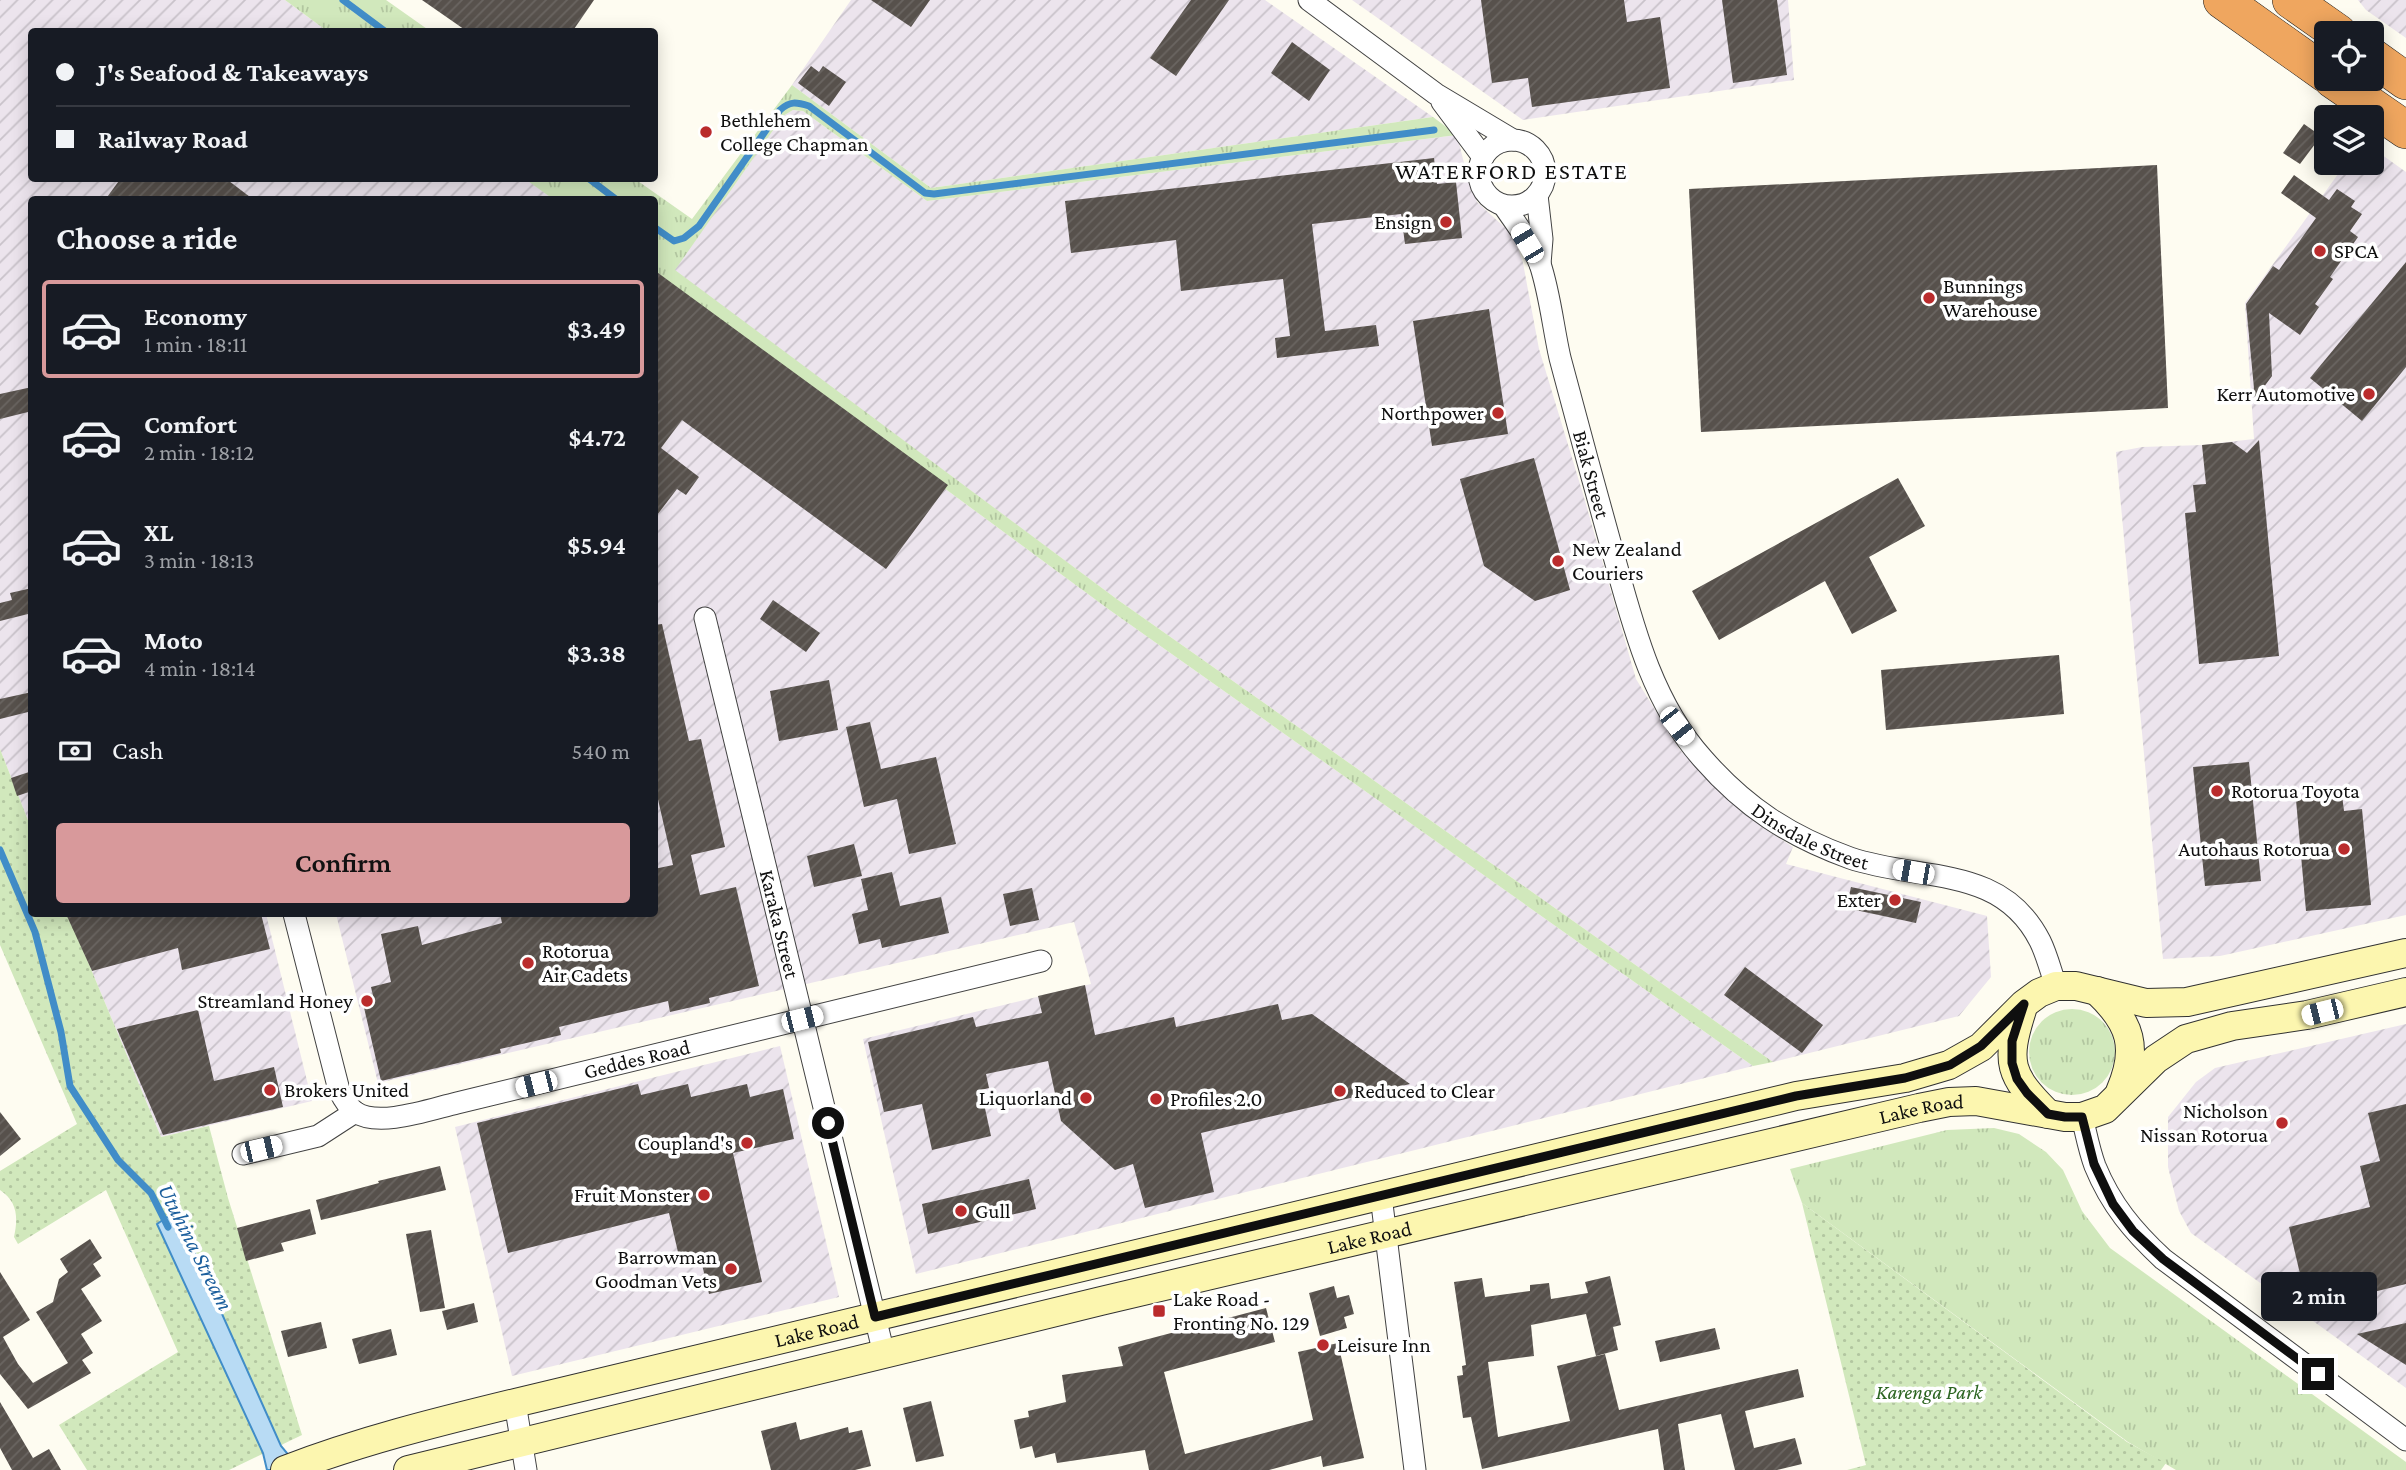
<!DOCTYPE html>
<meta charset="utf-8">
<style>
body{margin:0;font-family:"Crimson Pro",serif;background:#242831;color:#f1f3f6;height:100vh;display:flex;flex-direction:column;font-size:26px;white-space:nowrap}
*{box-sizing:border-box;margin:0}
p{font-size:23px;color:#9ea1a6}
.icon{flex:none;width:38px;height:38px;fill:none;stroke:currentColor;stroke-width:2;stroke-linecap:round;stroke-linejoin:round}
.map{position:relative;flex:1;overflow:hidden}
.sheet{position:absolute;left:28px;top:196px;width:630px;height:721px;display:flex;flex-direction:column;background:#171b24;border-radius:7px;box-shadow:0 4px 18px #0003}
.sheet>*{flex:none}
.guide{position:absolute;left:28px;top:28px;width:630px;height:154px;border-radius:7px;box-shadow:0 4px 18px #0003;display:grid;align-content:center;height:154px;padding:0 28px;background:#171b24}
.fabs{position:absolute;left:2314px;top:21px;display:grid;gap:14px}
.fabs a{display:grid;place-items:center;width:70px;height:70px;border-radius:7px;background:#171b24;box-shadow:0 4px 18px #0003;font-size:35px}
.end{position:absolute;width:32px;height:32px;margin:-16px;border:9px solid #0f0f0f;background:#fff;box-shadow:0 0 0 4px #fff}
.from{border-radius:50%}
.bubble{position:absolute;height:49px;border-radius:7px;background:#171b24;box-shadow:0 4px 18px #0003;font-size:23px;font-weight:600;line-height:49px;text-align:center}
.car{position:absolute;width:21px;height:42px;margin:-21px -10px;border-radius:9px;box-shadow:0 0 5px 2px #0007;background:linear-gradient(#fff 24%,#345 0 40%,#fff 0 76%,#345 0 86%,#fff 0)}
.guide b{display:flex;align-items:center;gap:24px;height:66px;font-size:26px}
.guide b+b{border-top:2px solid #363941}
.guide i{width:18px;height:18px;background:#f1f3f6}
ul{padding:0;list-style:none}
li{display:flex;align-items:center;gap:21px;height:98px;margin:0 14px 10px;padding:0 14px;border:4px solid transparent;border-radius:7px}
li div{flex:1}
li b{display:block;font-size:26px}
li em{font-style:normal;font-weight:600}
li.on{border-color:#d8999b}
li>.icon{width:63px;height:63px;stroke-width:1.5}
h2{padding:0 28px;font-size:32px;line-height:84px}
.pay{display:flex;align-items:center;gap:18px;height:77px;padding:0 28px;font-size:26px}
.pay p{margin-inline-start:auto}
.action{display:flex;gap:14px;margin-top:auto;padding:14px 28px}
.action a{flex:1;height:80px;border-radius:7px;background:#d8999b;color:#111;font-size:28px;font-weight:600;line-height:80px;text-align:center}
.map>svg:first-child{display:block}
.industrial{fill:url(#industrial-furrows)}
.grass{fill:url(#grass-tufts)}
.park{fill:url(#park-dots)}
.water{fill:#b8dbf4;stroke:#418dc8;stroke-width:2}
.lines{fill:none;stroke-linecap:round;stroke-linejoin:round}
.stream{stroke:#418dc8;stroke-width:7}
.building{fill:url(#building-hatch)}
.street-casing{stroke:#424242;stroke-width:23}
.secondary-casing{stroke:#313131;stroke-width:30}
.highway-casing{stroke:#202020;stroke-width:38}
.street{stroke:#fff;stroke-width:21}
.secondary{stroke:#fcf6af;stroke-width:28}
.highway{stroke:#efa65f;stroke-width:37}
.route{stroke:#0f0f0f;stroke-width:9}
.poi-dot{fill:#ba2b2c;stroke:#fff;stroke-width:2.5}
.labels{text-anchor:middle;dominant-baseline:central;stroke-width:7;stroke-linejoin:round;paint-order:stroke}
.poi-label{font-size:21px;fill:#0f0f0f;stroke:#fff;text-anchor:start}
.street-label{font-size:21px;fill:#0f0f0f;stroke:#fff}
.park-label{font-size:21px;font-style:italic;fill:#2c6521;stroke:#fff}
.neighbourhood-label{font-size:23px;letter-spacing:2px;fill:#0f0f0f;stroke:#fff}
.water-label{font-size:23px;font-style:italic;fill:#1c5f9d;stroke:#fff}
</style>
<div class="map">
<svg width="2406" height="1470" viewBox="0 0 2406 1470">
<defs>
<pattern id="industrial-furrows" width="10" height="10" patternUnits="userSpaceOnUse" patternTransform="scale(1.75)"><rect width="10" height="10" fill="#ece4ed"/><path d="M-1 1l2-2M0 10L10 0M9 11l2-2" fill="none" stroke="#c9c2ca"/></pattern>
<pattern id="grass-tufts" width="24" height="20" patternUnits="userSpaceOnUse" patternTransform="scale(1.75)"><rect width="24" height="20" fill="#d1e8bc"/><path d="M3 7l-1-3M5 7V3M7 7l1-3M15 17l-1-3M17 17v-4M19 17l1-3" fill="none" stroke="#b2c6a0"/></pattern>
<pattern id="park-dots" width="8" height="8" patternUnits="userSpaceOnUse" patternTransform="scale(1.75)"><rect width="8" height="8" fill="#d1e8bc"/><path d="M2 2h.1M6 6h.1" fill="none" stroke="#b2c6a0" stroke-width="1.8" stroke-linecap="round"/></pattern>
<pattern id="building-hatch" width="6" height="6" patternUnits="userSpaceOnUse" patternTransform="scale(1.75)"><rect width="6" height="6" fill="#57514c"/><path d="M-1 1l2-2M0 6l6-6M5 7l2-2" fill="none" stroke="#6a6561"/></pattern>
</defs>
<rect width="100%" height="100%" fill="#fefcf1"/>
<g class="industrial">
<path d="M0,0H285L327,31L32,32V178H525L553,199L32,200L31,828L0,749Z"/>
<path d="M851,0H1265L1433,117L931,188L792,85Z"/>
<path d="M1352,0H1788L1794,80L1523,120Z"/>
<path d="M2358,0H2406V38L2366,10Z"/>
<path d="M793,110L803,111L927,201L1457,135L1465,167L1477,202L1514,236L1523,263L1539,349L1583,494L1636,679L1680,750L1762,827L1793,847L1786,864L1987,916L1991,977L1959,1016L1773,1062L1118,600L674,270L783,116Z"/>
<path d="M2371,147L2406,172V915L2220,956L2163,959L2116,452L2142,447L2202,445L2254,439L2245,303L2346,163H2371Z"/>
<path d="M655,275L1111,611L1753,1066L916,1274L863,1039L1091,984L1074,922L378,1083L336,914H654Z"/>
<path d="M68,914H266L312,1101L161,1137Z"/>
<path d="M2406,1024V1388L2191,1233L2179,1211L2168,1167V1117L2196,1082L2215,1068Z"/>
<path d="M780,1046L839,1297L512,1376L455,1127Z"/>
</g>
<g class="grass">
<path d="M285,0H386L430,31H327Z"/>
<path d="M792,85L931,188L1433,117L1457,135L927,201L803,111L793,110L783,116L675,270L1118,600L1773,1062L1753,1066L1111,611L655,275L654,200L553,199L525,179H635L692,219Z"/>
<circle cx="2072" cy="1052" r="43"/>
<path d="M1994,1128L2019,1134L2046,1152L2063,1170L2082,1211L2110,1248L2406,1462V1470H2176L2128,1442L1802,1203L1790,1169L1947,1130Z"/>
</g>
<g class="park">
<path d="M0,749L31,828L32,914H68L161,1137L209,1126L228,1198L302,1435L229,1470H87L59,1425L178,1352L106,1190L18,1244L14,1237C18,1218 18,1202 0,1190V1171L77,1124L0,945Z"/>
<path d="M1802,1203L2127,1442L2166,1463L2161,1470H1847L1866,1465Z"/>
</g>
<path class="water" d="M176,1211L281,1446L301,1470H267L263,1453L157,1224Z"/>
<g class="lines">
<g class="stream">
<path d="M343,0L386,32"/>
<path d="M588,178L617,200"/>
<path d="M654,227L674,241L684,238L699,226L780,110C790,101 796,102 809,106L925,193L934,194L1434,130"/>
<path d="M0,850L35,932L61,1032L70,1086L118,1160L151,1193L168,1227"/>
</g>
</g>
<g class="building">
<path d="M422,0H594L572,32H468Z"/>
<path d="M871,0H930L911,27Z"/>
<path d="M1191,0H1229L1176,76L1150,58Z"/>
<path d="M1481,0H1624L1627,22L1660,17L1670,88L1532,107L1528,78L1492,83Z"/>
<path d="M1722,0H1777L1787,75L1733,83Z"/>
<path d="M1292,42L1330,70L1309,101L1271,73Z"/>
<path d="M811,66L819,72L823,66L846,82L829,106L798,83Z"/>
<path d="M2304,124L2321,136L2300,164L2283,153Z"/>
<path d="M1434,158L1437,184L1456,182L1462,238L1405,244L1401,214L1312,224L1325,331L1376,325L1379,346L1277,358L1275,338L1290,336L1283,279L1181,291L1176,240L1071,253L1065,201Z"/>
<path d="M2157,165L2168,408L1701,432L1689,189Z"/>
<path d="M2294,175L2329,200L2337,189L2355,201L2351,207L2362,214L2350,231L2358,237L2330,277L2333,279L2315,304L2319,307L2300,335L2269,313L2272,376L2255,399L2246,304L2273,266L2279,270L2316,218L2281,193Z"/>
<path d="M121,178H225L254,200H105Z"/>
<path d="M2406,262V367L2362,421L2310,378Z"/>
<path d="M654,270L948,485L886,569L682,420L661,448L699,477L686,495L677,489L654,519Z"/>
<path d="M1489,309L1508,434L1432,446L1413,321Z"/>
<path d="M32,387V411L0,419V394Z"/>
<path d="M2259,440L2279,656L2199,664L2185,513L2196,512L2193,485L2206,484L2202,445L2232,442L2247,453Z"/>
<path d="M1534,458L1570,590L1535,601L1484,566L1460,479Z"/>
<path d="M1898,478L1925,526L1869,557L1897,611L1852,634L1825,581L1719,640L1692,591Z"/>
<path d="M32,588V613L0,621V603L12,600L10,593Z"/>
<path d="M773,600L820,633L806,652L760,619Z"/>
<path d="M662,624L689,741L701,739L725,847L691,855L700,895L736,887L759,986L709,998L710,1003L670,1012L668,1001L559,1027L561,1035L500,1049L501,1053L381,1081L362,999L373,996L371,987L391,982L381,934L418,926L422,945L502,923L500,914H654V869L673,865L654,782V625Z"/>
<path d="M2059,655L2064,714L1886,730L1881,670Z"/>
<path d="M829,680L838,730L779,741L770,691Z"/>
<path d="M32,692V711L0,719V699Z"/>
<path d="M870,722L881,769L936,757L956,844L909,854L897,799L864,807L846,727Z"/>
<path d="M2249,762L2261,881L2205,886L2193,767Z"/>
<path d="M32,771V791L17,796L11,778Z"/>
<path d="M2342,795L2344,811L2362,809L2371,905L2306,911L2296,800Z"/>
<path d="M854,844L862,876L814,887L807,856Z"/>
<path d="M892,872L900,906L941,897L949,933L882,948L880,939L859,944L852,914L868,910L861,879Z"/>
<path d="M1851,887L1921,902L1916,923L1846,908Z"/>
<path d="M1032,888L1039,920L1010,926L1003,894Z"/>
<path d="M66,914H261L270,949L182,970L178,948L92,971Z"/>
<path d="M1745,967L1823,1025L1802,1053L1724,995Z"/>
<path d="M1085,985L1095,1035L1174,1017L1176,1027L1278,1004L1282,1020L1312,1014L1410,1084L1201,1133L1214,1192L1145,1208L1133,1164L1115,1170L1061,1121L1048,1061L986,1074L989,1088L981,1090L991,1136L932,1150L922,1104L884,1112L868,1042L973,1017L976,1027L1042,1013L1038,996Z"/>
<path d="M198,1010L214,1081L274,1067L283,1107L163,1135L117,1029Z"/>
<path d="M638,1084L641,1095L688,1084L691,1097L747,1084L750,1097L783,1089L794,1139L733,1153L762,1282L709,1294L700,1256L680,1261L669,1213L508,1253L477,1123Z"/>
<path d="M2406,1104V1284L2308,1308L2289,1227L2370,1207L2360,1166L2380,1161L2368,1113Z"/>
<path d="M0,1112L21,1139L0,1156Z"/>
<path d="M440,1166L446,1190L321,1220L316,1200L379,1183L378,1181Z"/>
<path d="M1029,1179L1036,1209L928,1234L922,1204Z"/>
<path d="M310,1209L316,1234L281,1243L284,1251L246,1261L237,1228Z"/>
<path d="M431,1230L445,1308L420,1312L406,1234Z"/>
<path d="M90,1239L102,1258L93,1264L101,1276L81,1289L102,1321L81,1334L93,1353L82,1360L91,1373L28,1409L0,1374V1272L30,1320L3,1337L18,1364L33,1383L68,1363L36,1312L53,1302L59,1279L68,1272L60,1259Z"/>
<path d="M1610,1276L1621,1325L1613,1327L1618,1350L1596,1356L1586,1314L1531,1325L1534,1356L1488,1362L1498,1437L1570,1421L1557,1366L1605,1354L1619,1410L1798,1369L1804,1397L1745,1411L1754,1448L1795,1438L1802,1464L1777,1470H1735L1721,1414L1678,1424L1685,1470H1664L1658,1429L1482,1469L1471,1417L1463,1418L1457,1376L1463,1375L1462,1366L1466,1365L1454,1282L1482,1278L1485,1297L1530,1291V1285L1549,1283L1551,1299L1588,1293L1585,1282Z"/>
<path d="M1334,1286L1337,1298L1349,1295L1354,1314L1344,1317L1347,1328L1320,1336L1309,1293Z"/>
<path d="M474,1303L478,1322L447,1330L442,1311Z"/>
<path d="M1266,1308L1275,1342L1164,1372L1185,1454L1313,1420L1298,1352L1338,1343L1364,1458L1323,1467L1321,1456L1269,1470H1149L1145,1450L1057,1463L1055,1453L1035,1458L1032,1446L1020,1449L1014,1420L1029,1417L1028,1411L1066,1402L1062,1375L1123,1366L1118,1347Z"/>
<path d="M321,1322L327,1348L288,1357L281,1331Z"/>
<path d="M2406,1323V1365L2357,1334Z"/>
<path d="M1715,1328L1720,1349L1660,1362L1655,1341Z"/>
<path d="M391,1329L397,1355L359,1364L352,1339Z"/>
<path d="M931,1401L944,1456L916,1462L903,1408Z"/>
<path d="M0,1402L33,1458L49,1449L61,1470H12L0,1448Z"/>
<path d="M796,1422L800,1440L848,1427L849,1433L862,1430L871,1466L855,1470H771L761,1431Z"/>
</g>
<g class="lines">
<defs>
<g id="street">
<path d="M1309,0L1436,94L1513,140"/>
<path d="M1442,102L1483,157"/>
<circle cx="1512" cy="173" r="33"/>
<path d="M1537,195L1542,239L1540,264"/>
<path id="s1" d="M1504,206C1516,224 1532,244 1540,264C1550,294 1553,327 1560,358C1576,419 1593,481 1610,542C1631,617 1649,699 1703,759C1745,807 1789,836 1850,858C1921,882 2001,864 2040,941C2047,955 2051,972 2056,986"/>
<path id="s2" d="M705,618L884,1354"/>
<path id="s3" d="M294,914L339,1090C343,1098 348,1107 355,1112C379,1128 431,1109 457,1103L1041,961"/>
<path d="M2082,1117C2086,1133 2089,1150 2095,1166C2111,1205 2133,1231 2163,1259L2406,1440"/>
<path d="M243,1154L318,1136L355,1112"/>
<path d="M1381,1196L1415,1470"/>
<path d="M515,1403L526,1470"/>
</g>
<g id="secondary">
<path d="M2097,991C2131,1023 2139,1048 2120,1092"/>
<path d="M2022,1010C2005,1063 2009,1075 2048,1114"/>
<path id="s4" d="M285,1470C360,1441 437,1422 515,1403L1796,1096L1905,1078L1949,1065L1981,1047L2024,1004L2039,993L2056,986H2076L2146,1003L2187,1002L2406,953"/>
<path id="s5" d="M408,1470L1101,1301L1919,1108L1949,1102L1976,1101L2065,1117H2082L2105,1109L2156,1059L2186,1039L2232,1026L2307,1015L2406,992"/>
</g>
<g id="highway">
<path d="M2222,0L2326,74"/>
<path d="M2291,0L2338,33"/>
<path d="M2371,56L2406,81"/>
<path d="M2332,79L2406,130"/>
</g>
</defs>
<use href="#street" class="street-casing"/>
<use href="#secondary" class="secondary-casing"/>
<use href="#highway" class="highway-casing"/>
<use href="#street" class="street"/>
<use href="#secondary" class="secondary"/>
<use href="#highway" class="highway"/>
</g>
<g class="lines">
<path class="route" d="M828,1123L875,1317L1796,1096L1905,1078L1950,1065L1981,1046L2024,1004L2012,1041V1063L2017,1079L2027,1093L2048,1114L2065,1117H2082L2094,1164L2113,1204L2133,1231L2163,1259L2318,1374"/>
</g>
<g class="poi-dot">
<circle cx="706" cy="132" r="7"/>
<circle cx="1446" cy="222" r="7"/>
<circle cx="2320" cy="251" r="7"/>
<circle cx="1929" cy="298" r="7"/>
<circle cx="2369" cy="394" r="7"/>
<circle cx="1498" cy="413" r="7"/>
<circle cx="1558" cy="561" r="7"/>
<circle cx="2217" cy="791" r="7"/>
<circle cx="2344" cy="849" r="7"/>
<circle cx="1895" cy="900" r="7"/>
<circle cx="528" cy="963" r="7"/>
<circle cx="367" cy="1001" r="7"/>
<circle cx="270" cy="1090" r="7"/>
<circle cx="1340" cy="1091" r="7"/>
<circle cx="1086" cy="1098" r="7"/>
<circle cx="1156" cy="1099" r="7"/>
<circle cx="2282" cy="1123" r="7"/>
<circle cx="747" cy="1143" r="7"/>
<circle cx="704" cy="1195" r="7"/>
<circle cx="961" cy="1211" r="7"/>
<circle cx="731" cy="1269" r="7"/>
<rect x="1152" y="1304" width="14" height="14" rx="3.5"/>
<circle cx="1323" cy="1345" r="7"/>
</g>
<g class="labels">
<g class="poi-label">
<text x="720" y="120">Bethlehem<tspan x="720" dy="24">College Chapman</tspan></text>
<text x="1432" y="222" text-anchor="end">Ensign</text>
<text x="2334" y="251">SPCA</text>
<text x="1943" y="286">Bunnings<tspan x="1943" dy="24">Warehouse</tspan></text>
<text x="2355" y="394" text-anchor="end">Kerr Automotive</text>
<text x="1484" y="413" text-anchor="end">Northpower</text>
<text x="1572" y="549">New Zealand<tspan x="1572" dy="24">Couriers</tspan></text>
<text x="2231" y="791">Rotorua Toyota</text>
<text x="2330" y="849" text-anchor="end">Autohaus Rotorua</text>
<text x="1881" y="900" text-anchor="end">Exter</text>
<text x="542" y="951">Rotorua<tspan x="542" dy="24">Air Cadets</tspan></text>
<text x="353" y="1001" text-anchor="end">Streamland Honey</text>
<text x="284" y="1090">Brokers United</text>
<text x="1354" y="1091">Reduced to Clear</text>
<text x="1072" y="1098" text-anchor="end">Liquorland</text>
<text x="1170" y="1099">Profiles 2.0</text>
<text x="2268" y="1111" text-anchor="end">Nicholson<tspan x="2268" dy="24">Nissan Rotorua</tspan></text>
<text x="733" y="1143" text-anchor="end">Coupland's</text>
<text x="690" y="1195" text-anchor="end">Fruit Monster</text>
<text x="975" y="1211">Gull</text>
<text x="717" y="1257" text-anchor="end">Barrowman<tspan x="717" dy="24">Goodman Vets</tspan></text>
<text x="1173" y="1299">Lake Road -<tspan x="1173" dy="24">Fronting No. 129</tspan></text>
<text x="1337" y="1345">Leisure Inn</text>
</g>
<g class="street-label">
<text stroke="none"><textPath href="#s1" startOffset="285">Biak Street</textPath></text>
<text stroke="none"><textPath href="#s1" startOffset="728">Dinsdale Street</textPath></text>
<text stroke="none"><textPath href="#s2" startOffset="315">Karaka Street</textPath></text>
<text stroke="none"><textPath href="#s3" startOffset="499">Geddes Road</textPath></text>
<text stroke="none"><textPath href="#s5" startOffset="1556">Lake Road</textPath></text>
<text stroke="none"><textPath href="#s5" startOffset="989">Lake Road</textPath></text>
<text stroke="none"><textPath href="#s4" startOffset="550">Lake Road</textPath></text>
</g>
<g class="park-label">
<text x="1929" y="1392">Karenga Park</text>
</g>
<g class="neighbourhood-label">
<text x="1512" y="171">WATERFORD ESTATE</text>
</g>
<g class="water-label">
<text transform="translate(196 1247) rotate(63)">Utuhina Stream</text>
</g>
</g>
</svg>
<div class="fabs">
<a><svg class="icon" aria-label="locate" viewBox="0 0 24 24"><circle cx="12" cy="12" r="6"/><path d="M12 2v4M12 18v4M2 12h4M18 12h4"/></svg></a>
<a><svg class="icon" aria-label="layers" viewBox="0 0 24 24"><path d="M12 4l9 5-9 5-9-5zM3 14l9 5 9-5"/></svg></a>
</div>
<i class="end from" style="left:828px;top:1123px"></i>
<i class="end" style="left:2318px;top:1374px"></i>
<div class="bubble" style="left:2261px;top:1272px;width:116px">2 min</div>
<i class="car" style="left:1527px;top:243px;rotate:329deg"></i>
<i class="car" style="left:1677px;top:726px;rotate:142deg"></i>
<i class="car" style="left:1913px;top:872px;rotate:280deg"></i>
<i class="car" style="left:2322px;top:1012px;rotate:256deg"></i>
<i class="car" style="left:802px;top:1019px;rotate:76deg"></i>
<i class="car" style="left:536px;top:1084px;rotate:256deg"></i>
<i class="car" style="left:261px;top:1149px;rotate:77deg"></i>
<div class="guide">
<b><i class="from"></i>J's Seafood &amp; Takeaways</b>
<b><i></i>Railway Road</b>
</div>
<section class="sheet">
<h2>Choose a ride</h2>
<ul>
<li class="on"><svg class="icon" aria-label="car" viewBox="0 0 24 24"><path d="M5 17H2v-5l4-1 3-4h7l3 4 3 1v5h-3M9 17h6M6 11h13"/><circle cx="7" cy="17" r="2"/><circle cx="17" cy="17" r="2"/></svg><div><b>Economy</b><p>1 min · 18:11</p></div><em>$3.49</em></li>
<li><svg class="icon" aria-label="car" viewBox="0 0 24 24"><path d="M5 17H2v-5l4-1 3-4h7l3 4 3 1v5h-3M9 17h6M6 11h13"/><circle cx="7" cy="17" r="2"/><circle cx="17" cy="17" r="2"/></svg><div><b>Comfort</b><p>2 min · 18:12</p></div><em>$4.72</em></li>
<li><svg class="icon" aria-label="car" viewBox="0 0 24 24"><path d="M5 17H2v-5l4-1 3-4h7l3 4 3 1v5h-3M9 17h6M6 11h13"/><circle cx="7" cy="17" r="2"/><circle cx="17" cy="17" r="2"/></svg><div><b>XL</b><p>3 min · 18:13</p></div><em>$5.94</em></li>
<li><svg class="icon" aria-label="car" viewBox="0 0 24 24"><path d="M5 17H2v-5l4-1 3-4h7l3 4 3 1v5h-3M9 17h6M6 11h13"/><circle cx="7" cy="17" r="2"/><circle cx="17" cy="17" r="2"/></svg><div><b>Moto</b><p>4 min · 18:14</p></div><em>$3.38</em></li>
</ul>
<div class="pay"><svg class="icon" aria-label="cash" viewBox="0 0 24 24"><path d="M3 7h18v10H3z"/><circle cx="12" cy="12" r="2"/></svg>Cash<p>540 m</p></div>
<div class="action"><a>Confirm</a></div>
</section>
</div>
